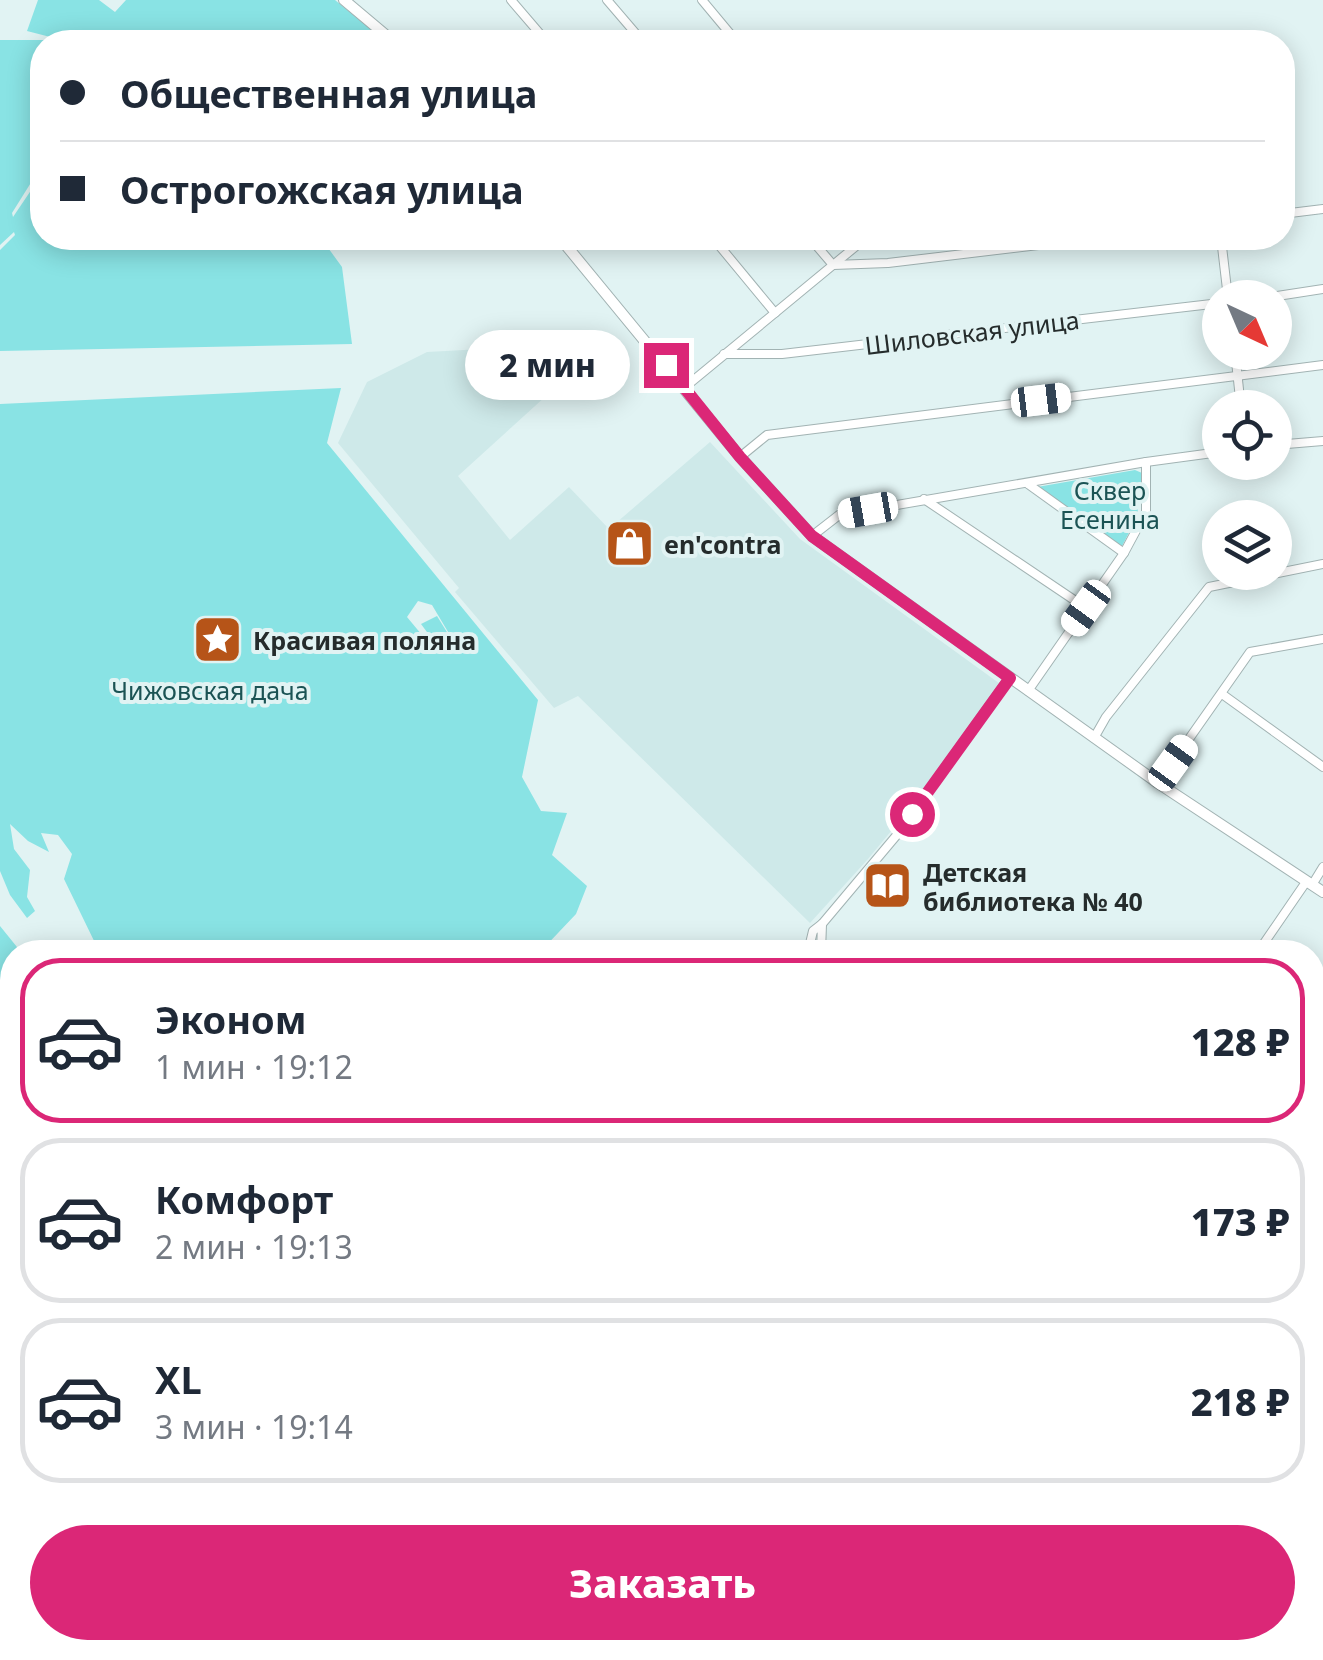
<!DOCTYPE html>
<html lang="ru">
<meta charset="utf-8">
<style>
body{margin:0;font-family:"Noto Sans",sans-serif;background:#f6f6f7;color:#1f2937;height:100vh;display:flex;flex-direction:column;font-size:38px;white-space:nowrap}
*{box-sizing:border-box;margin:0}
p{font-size:32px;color:#747a83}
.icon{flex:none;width:55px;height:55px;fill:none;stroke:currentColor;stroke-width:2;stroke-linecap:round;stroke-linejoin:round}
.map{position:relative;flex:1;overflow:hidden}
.drawer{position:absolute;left:0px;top:940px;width:1325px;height:720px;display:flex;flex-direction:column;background:#fff;border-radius:40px 40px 0 0;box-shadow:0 5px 25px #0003}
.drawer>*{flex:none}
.top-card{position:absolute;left:30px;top:30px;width:1265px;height:220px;border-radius:40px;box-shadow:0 5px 25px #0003;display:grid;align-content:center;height:220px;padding:0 30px;background:#fff}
.needle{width:65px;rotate:136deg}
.fabs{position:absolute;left:1202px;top:280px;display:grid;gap:20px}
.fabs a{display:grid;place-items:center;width:90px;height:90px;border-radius:50%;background:#fff;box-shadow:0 5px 25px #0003;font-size:50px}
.end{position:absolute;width:45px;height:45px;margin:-22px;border:12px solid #db2777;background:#fff;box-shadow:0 0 0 5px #fff}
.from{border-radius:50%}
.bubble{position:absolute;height:70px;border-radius:35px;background:#fff;box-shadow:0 5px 25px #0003;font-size:32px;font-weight:800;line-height:70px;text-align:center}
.car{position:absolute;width:30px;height:60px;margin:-30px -15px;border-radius:12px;box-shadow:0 0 8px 2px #0007;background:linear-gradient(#fff 24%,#345 0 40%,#fff 0 76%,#345 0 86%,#fff 0)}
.top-card b{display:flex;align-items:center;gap:35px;height:95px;font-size:38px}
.top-card b+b{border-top:2px solid #e0e1e3}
.top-card i{width:25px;height:25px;background:#1f2937}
ul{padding:18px 0 0;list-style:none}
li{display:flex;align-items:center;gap:30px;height:165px;margin:0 20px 15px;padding:0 10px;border:5px solid #e0e1e3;border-radius:40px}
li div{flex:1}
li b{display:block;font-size:38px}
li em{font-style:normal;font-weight:800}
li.current{border-color:#db2777}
li>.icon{width:90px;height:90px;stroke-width:1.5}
.action{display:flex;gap:20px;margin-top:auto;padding:20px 30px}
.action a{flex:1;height:115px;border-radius:60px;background:#db2777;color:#fff;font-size:40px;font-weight:800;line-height:115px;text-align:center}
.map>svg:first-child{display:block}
.built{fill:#cee9e9}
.green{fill:#89e3e4;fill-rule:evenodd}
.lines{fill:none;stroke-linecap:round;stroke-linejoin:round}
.street-casing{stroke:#a2b3b3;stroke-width:10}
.secondary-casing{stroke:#a2b3b3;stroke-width:12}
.highway-casing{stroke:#a2b3b3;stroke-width:16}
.street{stroke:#fff;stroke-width:8}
.secondary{stroke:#fff;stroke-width:10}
.highway{stroke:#fff;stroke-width:14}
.route{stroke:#db2777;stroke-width:12}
.labels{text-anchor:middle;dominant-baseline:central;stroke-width:8;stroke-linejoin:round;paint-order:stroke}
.street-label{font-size:25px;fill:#252c2c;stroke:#e1f3f3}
.park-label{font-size:25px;fill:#1b5354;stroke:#e1f3f3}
.poi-label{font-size:25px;font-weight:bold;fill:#252c2c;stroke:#e1f3f3;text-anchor:start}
</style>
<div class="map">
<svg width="1323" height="1660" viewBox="0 0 1323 1660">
<rect width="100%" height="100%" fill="#e1f3f3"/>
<g class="built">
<path d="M613,342L589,357L458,476L510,540L569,487L609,529L710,442L800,539L1003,686L935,778L868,859L810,923L578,696L554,708L455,592L459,588L338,443L367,382L427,352Z"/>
<path d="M967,1648H1067L1060,1660H966Z"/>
</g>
<g class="green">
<path d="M38,0H99L115,12L126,0H335L386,42H42V165L12,213L13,217L42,174V238H332L326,245L342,267L352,344L0,351V250L15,235L14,232L0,245V40H62L27,31Z"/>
<path d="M341,388L327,443L538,700L522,777L541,811L567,813L552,855L587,886L576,914L540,952H97V947L64,879L72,854L58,835L41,833L49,852L28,841L10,824L14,849L30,870L27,897L35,911L27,918L10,895L0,871V404ZM418,601L432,605L457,647L449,649L455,645L437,616L421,624L441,651L437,653L407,617Z"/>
<path d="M1135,470L1142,473L1137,517L1121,548L1037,487Z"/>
<path d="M0,926L21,952H12V1265L0,1261Z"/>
</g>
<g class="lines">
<defs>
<g id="street">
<path d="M511,0L547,42"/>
<path d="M607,0L643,42"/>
<path d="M702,0L737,42"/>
<path d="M1282,214L1323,209"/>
<path d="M713,238L775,313"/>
<path d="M810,238L833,265L866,238"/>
<path d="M1221,238L1228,298"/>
<path d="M1264,298L1323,289"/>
<path d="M1235,352L1241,408"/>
<path d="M724,354H782L1220,303"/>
<path d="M684,388L833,265L888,263L1097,238"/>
<path d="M1275,445L1323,441"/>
<path d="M740,457L767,435L1323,365"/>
<path d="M1028,484L1124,553"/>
<path d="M924,499L1086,608"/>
<path d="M812,536L839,515L1146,462L1220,452"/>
<path d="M1028,691L1124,553L1146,512V462"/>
<path d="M1222,694L1323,767"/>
<path d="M1094,738L1106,717L1209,587L1323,564"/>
<path d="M1158,783L1250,652L1323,639"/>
<path d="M1312,885L1323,867"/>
<path d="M808,952L813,931L822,924L896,836L1009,678"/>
<path d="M821,952L822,924"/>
<path d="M1258,952L1306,882"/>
<path d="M1312,1187L1323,1183"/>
<path d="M1312,1306L1323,1302"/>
<path d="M0,1307L12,1328"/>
<path d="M0,1491H12"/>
<path d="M32,1648L33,1660"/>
<path d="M125,1648L127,1660"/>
<path d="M196,1648V1660"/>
<path d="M287,1648L299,1660"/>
<path d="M543,1648L580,1656"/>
<path d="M677,1648L683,1660"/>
<path d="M375,1660L393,1656L421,1660"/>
<path d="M504,1660V1648"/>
<path d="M745,1660L771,1648"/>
<path d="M869,1660L872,1648"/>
<path d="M959,1660L960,1648"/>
</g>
<g id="secondary">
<path d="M344,0L394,42"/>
<path d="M560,238L740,457L812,536L1158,783L1323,892"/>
</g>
<g id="highway">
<path d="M1312,1439L1323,1436"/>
<path d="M1312,1463L1323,1459"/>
<path d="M1079,1660L1086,1648"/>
</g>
</defs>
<use href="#street" class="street-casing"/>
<use href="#secondary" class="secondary-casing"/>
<use href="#highway" class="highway-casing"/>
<use href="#street" class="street"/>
<use href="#secondary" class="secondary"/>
<use href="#highway" class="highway"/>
</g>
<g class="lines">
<path class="route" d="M666,365L740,457L812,536L1010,678L912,814"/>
</g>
<defs>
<symbol id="shop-square" viewBox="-11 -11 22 22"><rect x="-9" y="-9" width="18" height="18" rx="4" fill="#b65418" stroke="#e1f3f3"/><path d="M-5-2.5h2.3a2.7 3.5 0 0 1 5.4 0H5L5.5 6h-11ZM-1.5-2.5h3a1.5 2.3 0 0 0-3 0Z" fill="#fff"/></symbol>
<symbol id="sight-square" viewBox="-11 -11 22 22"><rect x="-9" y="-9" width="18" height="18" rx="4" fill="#b65418" stroke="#e1f3f3"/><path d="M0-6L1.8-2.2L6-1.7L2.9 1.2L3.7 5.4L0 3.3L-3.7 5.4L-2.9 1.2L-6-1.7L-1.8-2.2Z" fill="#fff"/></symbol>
<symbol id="library-square" viewBox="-11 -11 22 22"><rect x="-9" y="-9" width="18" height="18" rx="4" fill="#b65418" stroke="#e1f3f3"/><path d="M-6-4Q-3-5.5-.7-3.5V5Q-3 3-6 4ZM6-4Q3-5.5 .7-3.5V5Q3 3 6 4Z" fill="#fff"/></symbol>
</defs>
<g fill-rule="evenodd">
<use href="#shop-square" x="602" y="516" width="55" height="55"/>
<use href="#sight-square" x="190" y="612" width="55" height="55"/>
<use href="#library-square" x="860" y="858" width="55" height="55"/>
</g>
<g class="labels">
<g class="street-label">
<text transform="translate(972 332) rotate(-7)">Шиловская улица</text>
</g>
<g class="park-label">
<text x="1110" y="490">Сквер<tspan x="1110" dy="29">Есенина</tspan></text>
<text x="210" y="690">Чижовская дача</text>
</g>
<g class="poi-label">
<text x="664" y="544">en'contra</text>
<text x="253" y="640">Красивая поляна</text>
<text x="923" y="872">Детская<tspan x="923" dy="29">библиотека № 40</tspan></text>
</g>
</g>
</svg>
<div class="fabs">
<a><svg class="needle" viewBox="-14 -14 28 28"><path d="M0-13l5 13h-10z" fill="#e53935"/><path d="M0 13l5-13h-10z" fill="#747a83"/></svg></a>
<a><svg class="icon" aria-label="locate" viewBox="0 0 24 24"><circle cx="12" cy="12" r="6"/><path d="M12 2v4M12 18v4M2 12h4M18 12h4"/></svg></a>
<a><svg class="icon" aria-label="layers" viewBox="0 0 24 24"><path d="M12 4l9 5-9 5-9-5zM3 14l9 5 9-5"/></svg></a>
</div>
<i class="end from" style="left:912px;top:814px"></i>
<i class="end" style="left:666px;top:365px"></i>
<div class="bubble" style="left:465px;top:330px;width:165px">2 мин</div>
<i class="car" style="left:1041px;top:400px;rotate:83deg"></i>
<i class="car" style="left:868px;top:510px;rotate:260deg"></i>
<i class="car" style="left:1086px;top:608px;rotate:216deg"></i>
<i class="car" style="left:1173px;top:763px;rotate:36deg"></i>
<div class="top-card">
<b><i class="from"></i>Общественная улица</b>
<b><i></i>Острогожская улица</b>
</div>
<section class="drawer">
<ul>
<li class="current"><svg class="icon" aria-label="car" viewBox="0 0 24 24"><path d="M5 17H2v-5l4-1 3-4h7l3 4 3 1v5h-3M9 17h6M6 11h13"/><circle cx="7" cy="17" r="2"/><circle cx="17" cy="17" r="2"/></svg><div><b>Эконом</b><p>1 мин · 19:12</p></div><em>128 ₽</em></li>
<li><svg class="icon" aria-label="car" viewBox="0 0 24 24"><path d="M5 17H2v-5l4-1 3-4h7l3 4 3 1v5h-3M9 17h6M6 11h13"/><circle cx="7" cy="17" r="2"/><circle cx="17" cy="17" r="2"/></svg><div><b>Комфорт</b><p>2 мин · 19:13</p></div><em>173 ₽</em></li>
<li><svg class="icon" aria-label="car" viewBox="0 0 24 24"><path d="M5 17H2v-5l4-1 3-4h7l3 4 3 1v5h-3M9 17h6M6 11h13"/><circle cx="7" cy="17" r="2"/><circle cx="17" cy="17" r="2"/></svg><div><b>XL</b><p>3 мин · 19:14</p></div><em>218 ₽</em></li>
</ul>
<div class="action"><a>Заказать</a></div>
</section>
</div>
